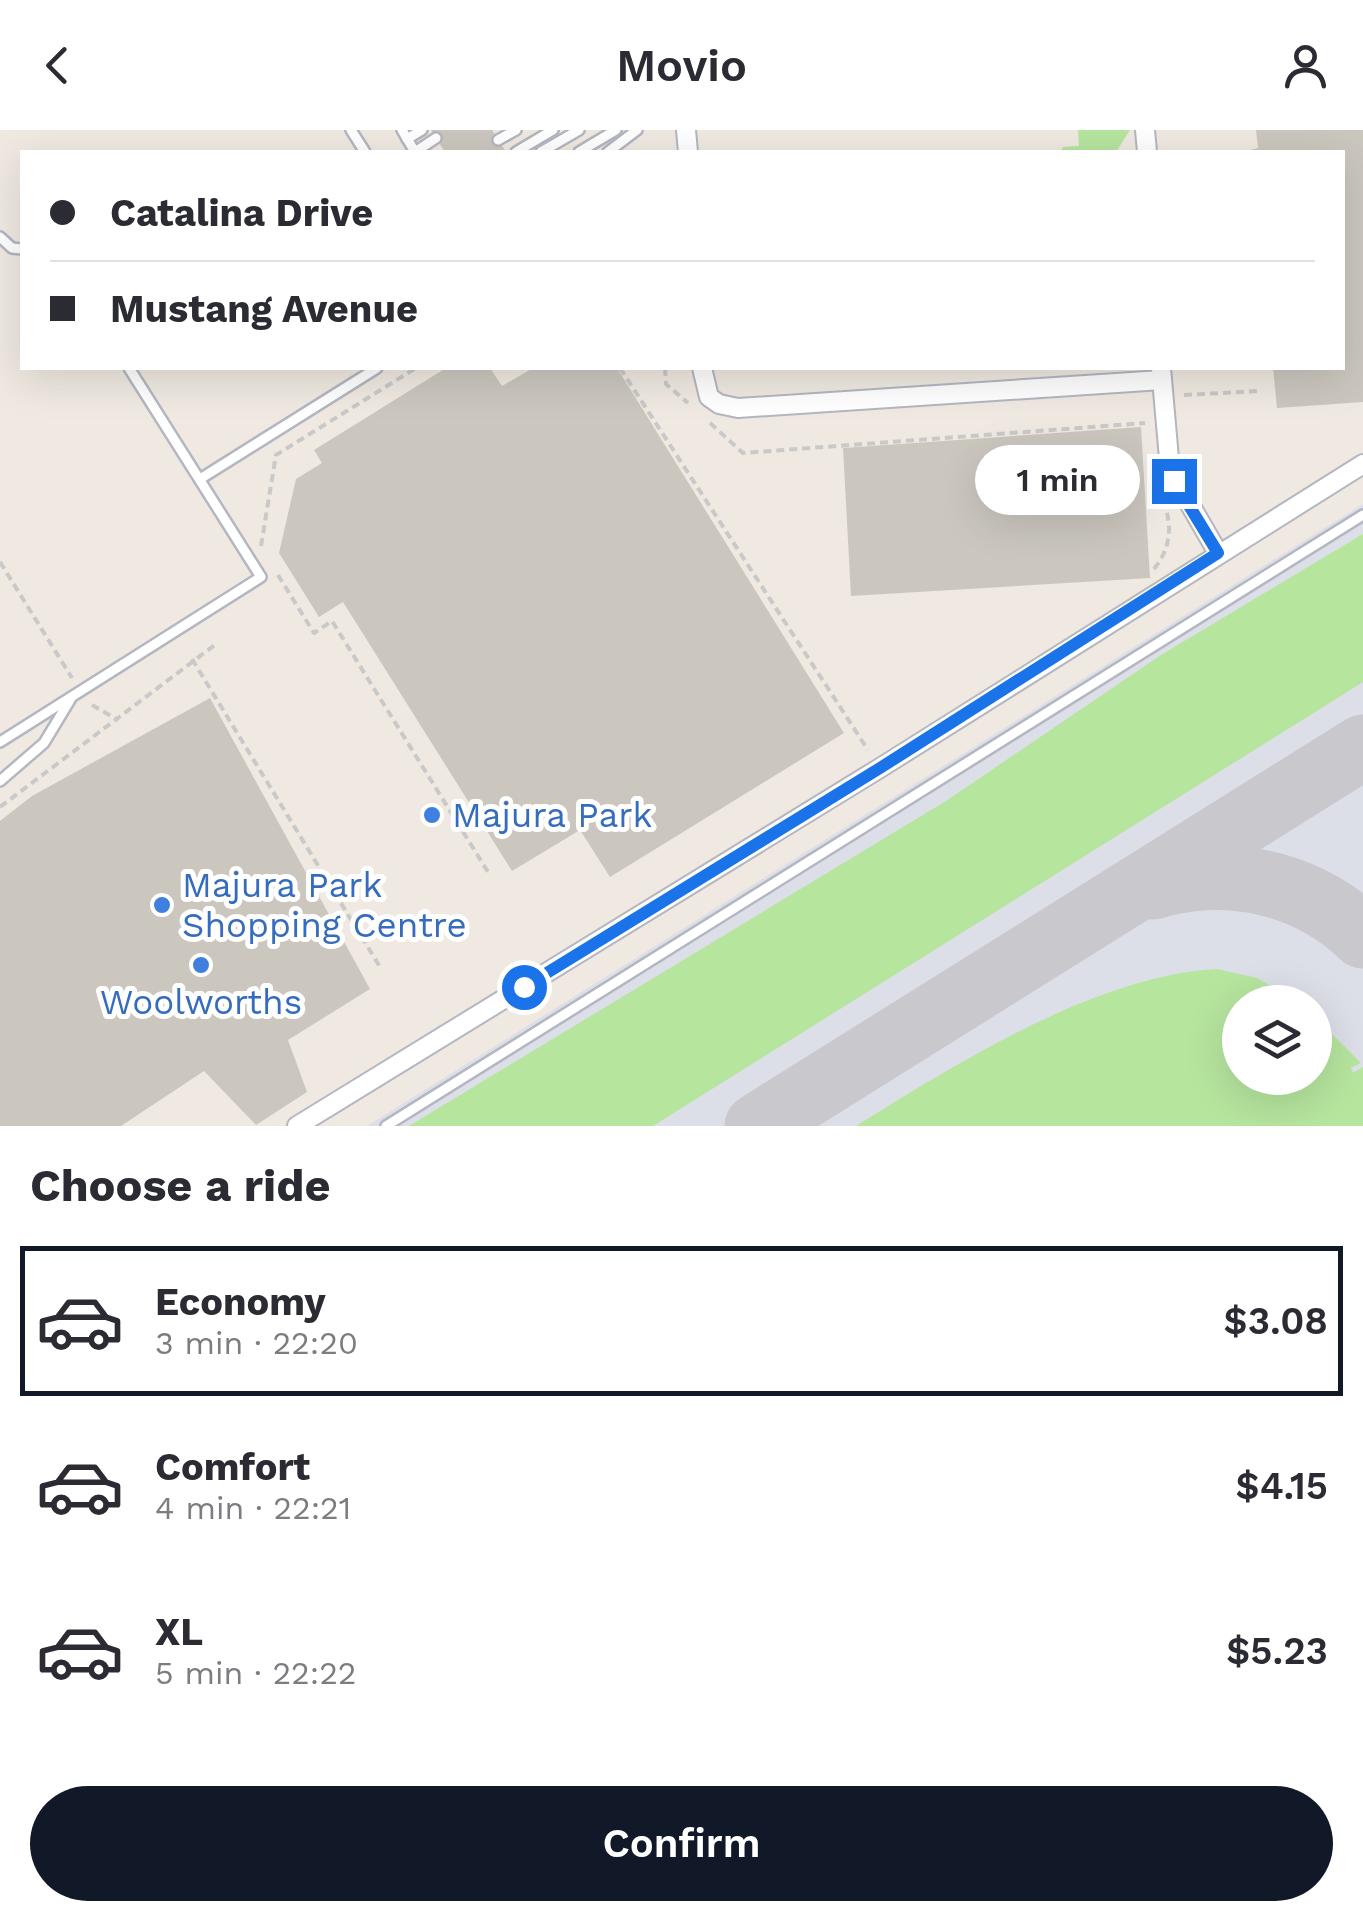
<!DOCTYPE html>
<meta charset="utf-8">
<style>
body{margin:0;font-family:"Work Sans",sans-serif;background:#f2f2f3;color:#2b2b33;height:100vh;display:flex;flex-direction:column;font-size:38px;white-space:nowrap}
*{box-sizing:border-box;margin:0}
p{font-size:32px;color:#7c7c81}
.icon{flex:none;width:55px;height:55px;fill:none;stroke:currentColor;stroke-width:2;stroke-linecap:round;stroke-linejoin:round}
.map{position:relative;height:996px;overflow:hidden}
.drawer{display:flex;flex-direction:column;background:#fff;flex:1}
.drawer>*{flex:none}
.banner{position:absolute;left:20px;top:20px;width:1325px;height:220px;border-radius:0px;box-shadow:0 10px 40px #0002;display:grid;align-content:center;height:220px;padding:0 30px;background:#fff}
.buttons{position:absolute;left:1222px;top:855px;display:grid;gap:20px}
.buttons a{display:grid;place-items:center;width:110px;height:110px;border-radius:50%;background:#fff;box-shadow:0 10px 40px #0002;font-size:50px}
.end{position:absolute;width:45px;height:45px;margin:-22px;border:12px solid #1a73e8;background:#fff;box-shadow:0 0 0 5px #fff}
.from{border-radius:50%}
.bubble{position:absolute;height:70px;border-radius:35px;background:#fff;box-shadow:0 10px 40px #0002;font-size:32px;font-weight:600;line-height:70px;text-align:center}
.banner b{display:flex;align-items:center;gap:35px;height:95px;font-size:38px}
.banner b+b{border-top:2px solid #e1e1e2}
.banner i{width:25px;height:25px;background:#2b2b33}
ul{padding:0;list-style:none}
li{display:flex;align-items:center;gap:30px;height:150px;margin:0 20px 15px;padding:0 10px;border:5px solid transparent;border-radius:0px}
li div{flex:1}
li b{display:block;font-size:38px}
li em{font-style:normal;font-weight:600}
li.selected{border-color:#111827}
li>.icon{width:90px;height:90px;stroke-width:1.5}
h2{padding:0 30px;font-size:45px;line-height:120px}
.cta{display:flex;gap:20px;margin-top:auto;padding:20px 30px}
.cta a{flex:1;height:115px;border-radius:60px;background:#111827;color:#fff;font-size:40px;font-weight:600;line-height:115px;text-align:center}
header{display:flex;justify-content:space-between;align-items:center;height:130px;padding:0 30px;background:#fff;font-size:45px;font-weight:600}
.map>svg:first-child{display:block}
.airport{fill:#dcdee8;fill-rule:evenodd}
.green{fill:#b6e59e}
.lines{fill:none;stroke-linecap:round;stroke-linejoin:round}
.taxiway{stroke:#c9c8cc;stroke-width:65}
.building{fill:#cbc7bf}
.lane-casing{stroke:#b4b7c1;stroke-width:14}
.street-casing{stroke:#b4b7c1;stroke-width:22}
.path{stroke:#c9c9c9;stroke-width:4;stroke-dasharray:8 5;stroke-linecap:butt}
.lane{stroke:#fff;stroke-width:9}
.street{stroke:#fff;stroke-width:18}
.route{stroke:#1a73e8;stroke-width:12}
.shop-dot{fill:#3f7fe0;stroke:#fff;stroke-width:4}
.labels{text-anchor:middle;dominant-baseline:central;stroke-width:10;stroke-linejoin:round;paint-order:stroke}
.shop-label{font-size:35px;fill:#366cbe;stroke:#fff;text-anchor:start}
</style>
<header><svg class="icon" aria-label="back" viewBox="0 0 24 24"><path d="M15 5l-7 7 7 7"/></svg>Movio<svg class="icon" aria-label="person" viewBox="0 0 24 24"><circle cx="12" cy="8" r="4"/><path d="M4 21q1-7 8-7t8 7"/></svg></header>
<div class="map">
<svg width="1363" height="996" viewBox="0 0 1363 996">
<rect width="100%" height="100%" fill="#efe9e1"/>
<path class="airport" d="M1363,374V996H367ZM1240,872H1315V948H1240Z"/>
<g class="green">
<path d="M1078,0H1130L1116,22H1060L1063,17L1079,16Z"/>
<path d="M1363,404V552L653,996H409L946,671L1161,525Z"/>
<path d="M1217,839L1257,848L1298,872H1240V948H1315V887L1361,933L1351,938L1353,943L1363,937V996H856C957,933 1098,845 1217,839Z"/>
</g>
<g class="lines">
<g class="taxiway">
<path d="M1153,757C1227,735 1307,752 1363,806"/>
<path d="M757,996L1363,617"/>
</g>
</g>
<g class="building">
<path d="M431,0H492L506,22H445Z"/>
<path d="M1256,0H1363V272L1277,278L1273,238H1342V22H1243L1258,18Z"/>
<path d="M446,238H490L502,256L533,238H617L844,603L610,747L580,700L512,741L343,472L319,487L279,423L296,349L322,333L314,320Z"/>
<path d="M1141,297L1150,448L851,466L843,318Z"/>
<path d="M210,568L370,859L288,910L307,962L256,995L204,941L121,996H0V691L32,666Z"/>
</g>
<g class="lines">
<defs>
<g id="lane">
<path d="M351,0L365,22"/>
<path d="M402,0L415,22"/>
<path d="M407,9L422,0"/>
<path d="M498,10L516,0"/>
<path d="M415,22L436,8"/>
<path d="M516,22L553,0"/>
<path d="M541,22L579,0"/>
<path d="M579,22L616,0"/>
<path d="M608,22L637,0"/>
<path d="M0,107L12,118L22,119"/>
<path d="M200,349L377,238"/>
<path d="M0,612L261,447L129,238"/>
<path d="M0,651L44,613L70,570"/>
<path d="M386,996L1363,385"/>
</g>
<g id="street">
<path d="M686,0L688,22"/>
<path d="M1145,0L1147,22"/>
<path d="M702,238L709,267L719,274L738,278L1162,250"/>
<path d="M1161,238L1170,340L1218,423"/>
<path d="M297,996L880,638L1363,334"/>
</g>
</defs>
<use href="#lane" class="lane-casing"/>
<use href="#street" class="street-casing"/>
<g class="path">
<path d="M620,238L868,620"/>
<path d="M665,238L666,254L688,273"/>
<path d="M1184,265L1259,261"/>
<path d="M710,293L743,323L1145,293"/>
<path d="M261,416L276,325L416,238"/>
<path d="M0,432L72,548"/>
<path d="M1154,439C1169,420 1173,400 1165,376"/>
<path d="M278,445L314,503L332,491L488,742"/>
<path d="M192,529L380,837"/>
<path d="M92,575L118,590"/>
<path d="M0,677L216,514"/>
</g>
<use href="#lane" class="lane"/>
<use href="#street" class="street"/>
</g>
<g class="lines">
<path class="route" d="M524,857L880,638L1218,423L1174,351"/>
</g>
<g class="shop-dot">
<circle cx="432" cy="685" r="10"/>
<circle cx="162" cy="775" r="10"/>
<circle cx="201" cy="835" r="10"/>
</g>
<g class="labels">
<g class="shop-label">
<text x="452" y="685">Majura Park</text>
<text x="182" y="755">Majura Park<tspan x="182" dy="40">Shopping Centre</tspan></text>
<text x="201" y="872" text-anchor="middle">Woolworths</text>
</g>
</g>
</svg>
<div class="buttons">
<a><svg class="icon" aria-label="layers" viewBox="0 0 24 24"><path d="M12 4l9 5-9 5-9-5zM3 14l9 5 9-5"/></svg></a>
</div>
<i class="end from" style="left:524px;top:857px"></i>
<i class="end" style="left:1174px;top:351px"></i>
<div class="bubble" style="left:975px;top:315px;width:165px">1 min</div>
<div class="banner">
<b><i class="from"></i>Catalina Drive</b>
<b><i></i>Mustang Avenue</b>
</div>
</div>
<section class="drawer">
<h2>Choose a ride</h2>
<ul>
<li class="selected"><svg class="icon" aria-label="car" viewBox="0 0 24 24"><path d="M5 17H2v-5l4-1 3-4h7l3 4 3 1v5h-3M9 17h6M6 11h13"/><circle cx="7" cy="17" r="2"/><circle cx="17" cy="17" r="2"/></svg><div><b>Economy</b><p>3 min · 22:20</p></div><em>$3.08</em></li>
<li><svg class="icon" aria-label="car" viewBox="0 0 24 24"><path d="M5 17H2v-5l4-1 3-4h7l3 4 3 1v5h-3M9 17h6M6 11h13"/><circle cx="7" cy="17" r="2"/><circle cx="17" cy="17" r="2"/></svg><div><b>Comfort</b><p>4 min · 22:21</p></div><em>$4.15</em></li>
<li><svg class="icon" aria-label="car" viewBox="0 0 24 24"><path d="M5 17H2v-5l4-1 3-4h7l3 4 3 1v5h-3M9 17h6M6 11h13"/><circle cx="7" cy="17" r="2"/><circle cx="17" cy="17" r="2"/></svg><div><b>XL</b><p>5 min · 22:22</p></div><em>$5.23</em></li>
</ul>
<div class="cta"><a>Confirm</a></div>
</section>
